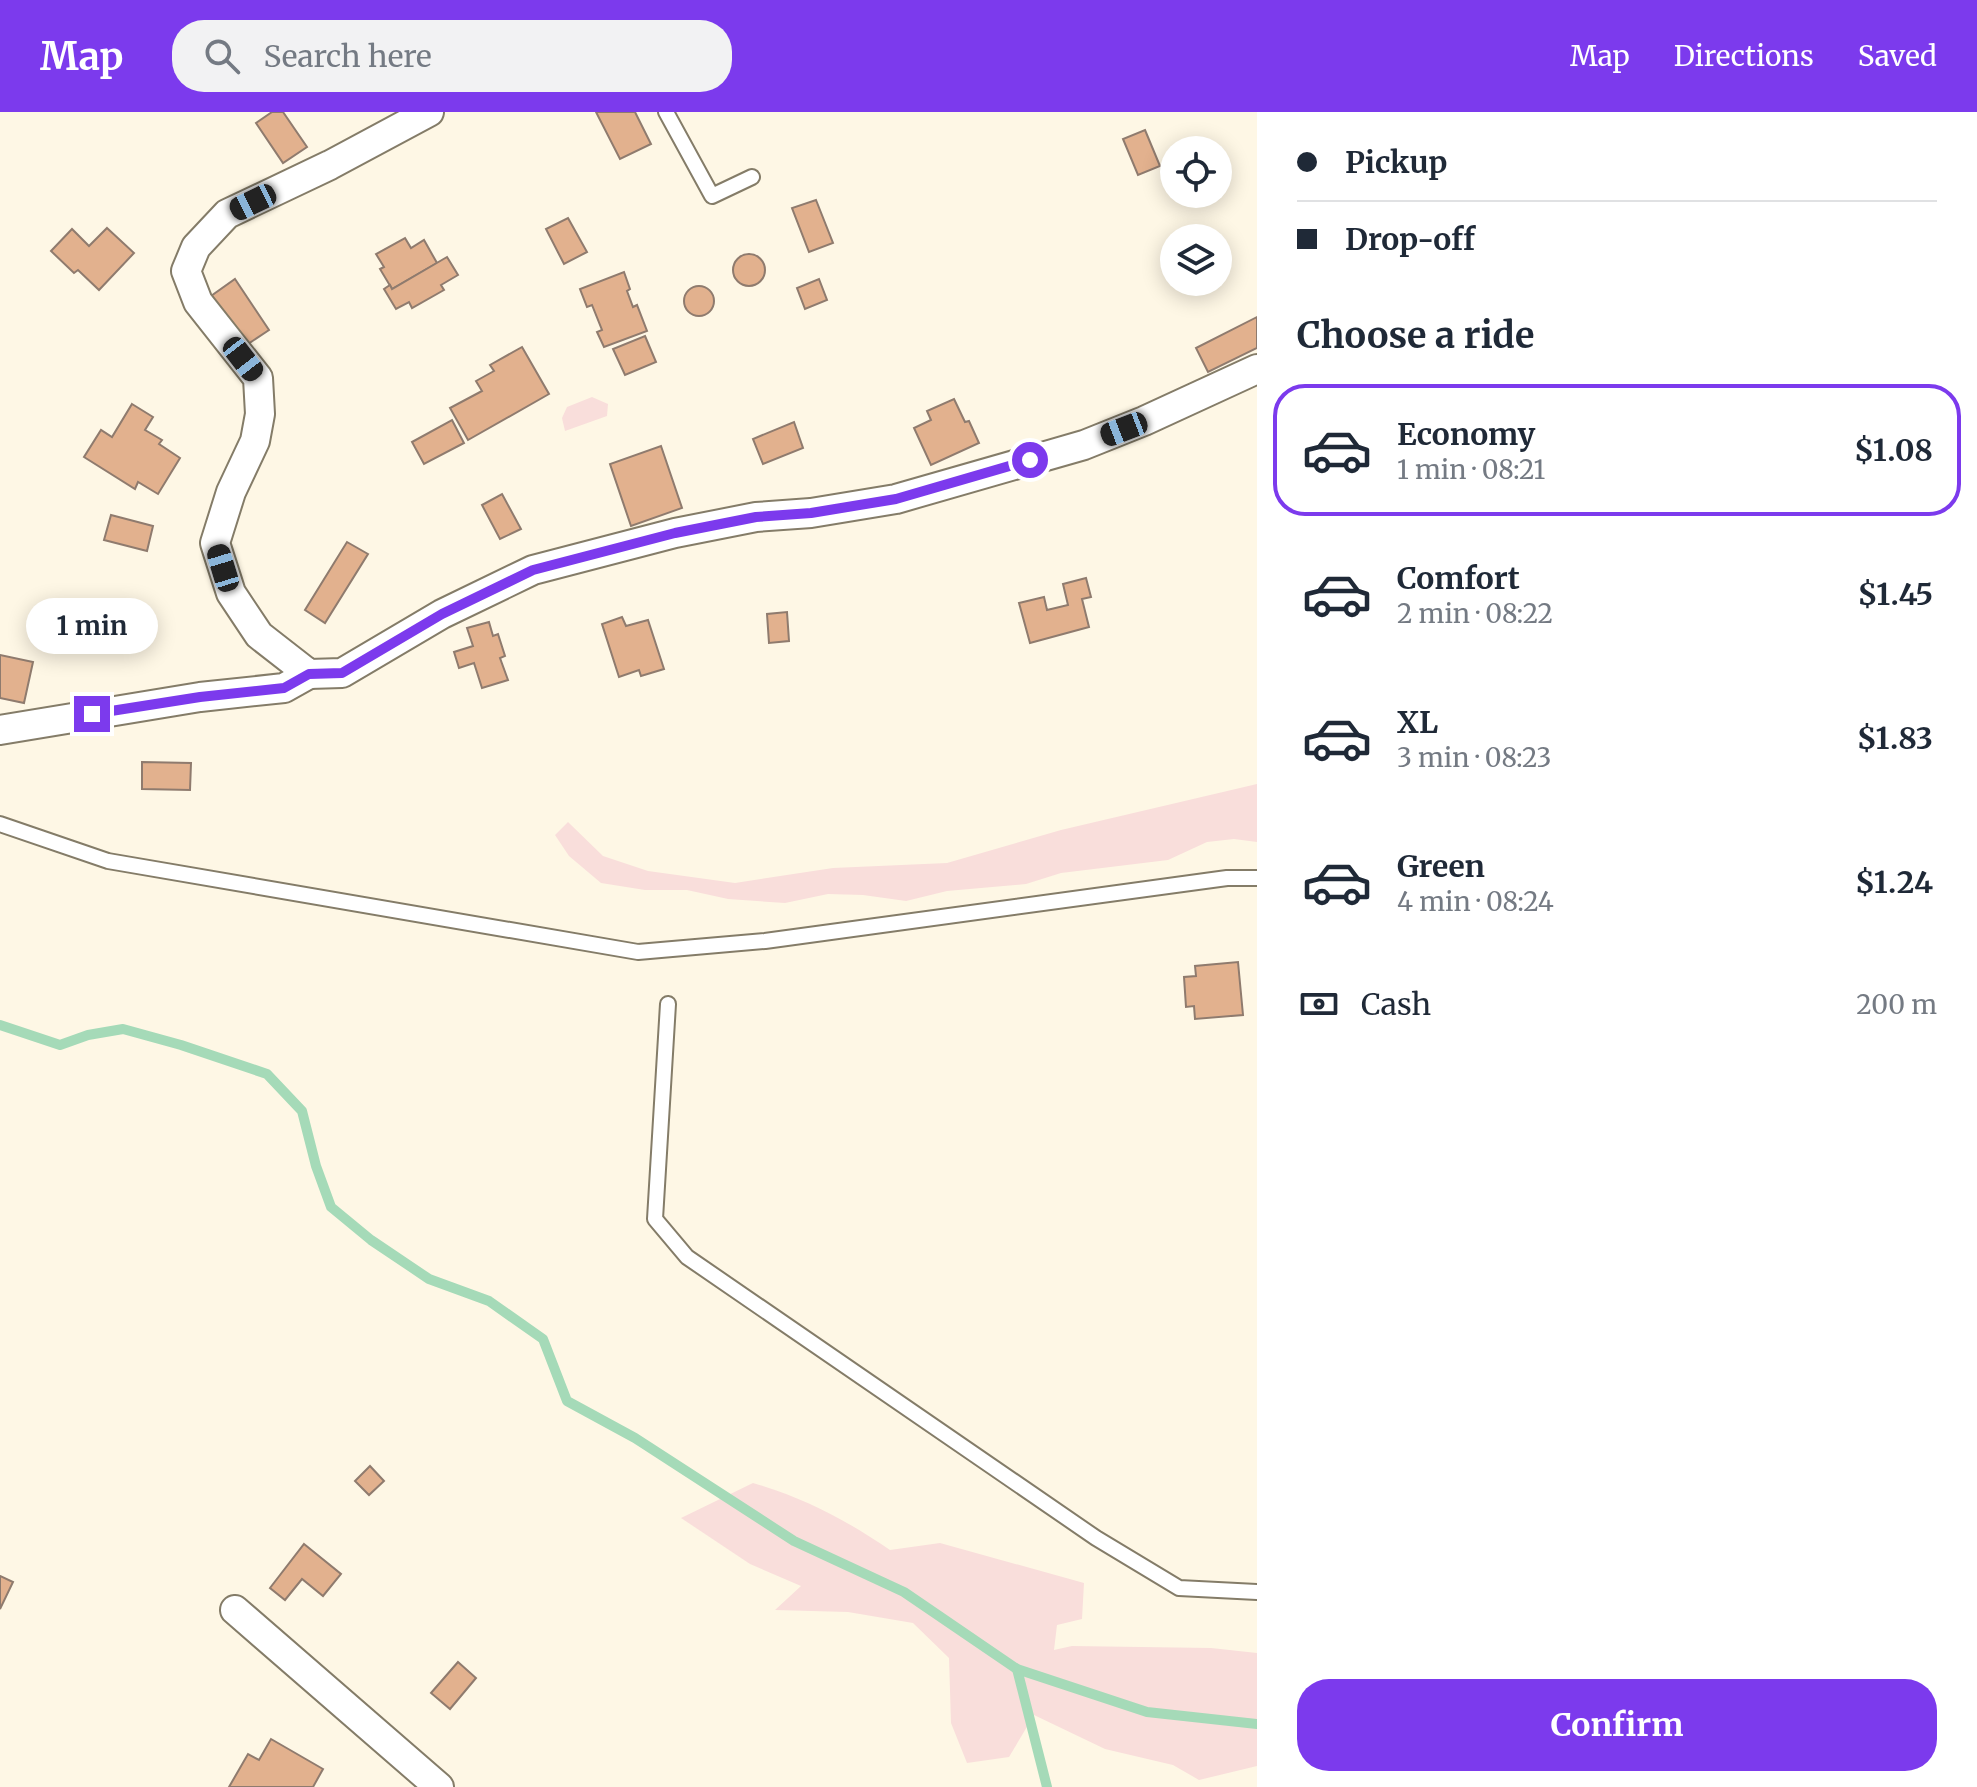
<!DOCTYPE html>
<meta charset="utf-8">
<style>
body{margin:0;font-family:Merriweather,serif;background:#f2f2f3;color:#1f2937;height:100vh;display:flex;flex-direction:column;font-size:30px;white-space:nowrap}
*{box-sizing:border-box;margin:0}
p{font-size:26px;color:#747a83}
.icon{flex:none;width:44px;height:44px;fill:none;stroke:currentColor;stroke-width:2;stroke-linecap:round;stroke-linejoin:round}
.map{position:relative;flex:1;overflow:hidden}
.details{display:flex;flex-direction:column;background:#fff;width:720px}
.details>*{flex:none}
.guide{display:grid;align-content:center;height:176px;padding:0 40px;background:#fff}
.fabs{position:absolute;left:1160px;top:24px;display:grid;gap:16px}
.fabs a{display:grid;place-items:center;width:72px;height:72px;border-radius:50%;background:#fff;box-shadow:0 4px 20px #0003;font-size:40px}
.end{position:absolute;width:36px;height:36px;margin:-18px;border:10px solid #7c3aed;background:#fff;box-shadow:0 0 0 4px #fff}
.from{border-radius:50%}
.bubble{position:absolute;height:56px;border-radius:28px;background:#fff;box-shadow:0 4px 20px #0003;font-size:26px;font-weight:700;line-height:56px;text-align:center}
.car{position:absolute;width:24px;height:48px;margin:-24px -12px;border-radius:10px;box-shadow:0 0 6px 2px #0007;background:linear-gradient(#222 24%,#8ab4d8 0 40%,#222 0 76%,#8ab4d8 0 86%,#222 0)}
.guide b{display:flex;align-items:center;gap:28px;height:76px;font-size:30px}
.guide b+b{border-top:2px solid #e0e1e3}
.guide i{width:20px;height:20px;background:#1f2937}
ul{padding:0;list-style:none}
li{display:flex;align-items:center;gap:24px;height:132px;margin:0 16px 12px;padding:0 24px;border:4px solid transparent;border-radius:32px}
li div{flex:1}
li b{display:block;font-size:30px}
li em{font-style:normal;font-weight:700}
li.current{border-color:#7c3aed}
li>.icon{width:72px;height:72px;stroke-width:1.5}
h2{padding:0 40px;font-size:36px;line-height:96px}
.pay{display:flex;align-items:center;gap:20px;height:88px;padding:0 40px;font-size:30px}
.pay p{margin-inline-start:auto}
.button{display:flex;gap:16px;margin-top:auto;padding:16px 40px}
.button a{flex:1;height:92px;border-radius:32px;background:#7c3aed;color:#fff;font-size:32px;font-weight:700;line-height:92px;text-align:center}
header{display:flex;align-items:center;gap:48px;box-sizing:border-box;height:112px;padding:0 40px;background:#7c3aed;color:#fff}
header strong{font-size:38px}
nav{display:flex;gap:44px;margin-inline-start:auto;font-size:28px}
.search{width:560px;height:72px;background:#f2f2f3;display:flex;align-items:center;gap:20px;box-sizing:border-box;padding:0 28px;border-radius:32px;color:#747a83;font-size:30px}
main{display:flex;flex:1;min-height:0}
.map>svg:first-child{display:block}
.green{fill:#f9dedb}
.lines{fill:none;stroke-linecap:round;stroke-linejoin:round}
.stream{stroke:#a5dab8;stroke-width:10}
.building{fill:#e2b18e;stroke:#8f7b6e;stroke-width:2}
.lane-casing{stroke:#847c68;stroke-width:18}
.street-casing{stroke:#847c68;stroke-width:32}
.lane{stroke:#fff;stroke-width:14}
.street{stroke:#fff;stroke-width:28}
.route{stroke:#7c3aed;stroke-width:10}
</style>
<header>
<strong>Map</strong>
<div class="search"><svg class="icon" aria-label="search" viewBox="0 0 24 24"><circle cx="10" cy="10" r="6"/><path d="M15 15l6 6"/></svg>Search here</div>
<nav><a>Map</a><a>Directions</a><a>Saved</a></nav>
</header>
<main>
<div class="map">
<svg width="1257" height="1675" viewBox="0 0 1257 1675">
<rect width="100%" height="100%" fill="#fef7e5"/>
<g class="green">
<path d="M592,285L608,292L607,304L565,319L562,306L567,295Z"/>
<path d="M1257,672V730L1234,727L1207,730L1168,748L1061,761L1026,772L947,779L906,789L863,783L828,782L785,791L728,787L687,778H645L601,771L569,744L555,723L568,710L603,744L648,759L735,771L833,756L947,751L1061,718Z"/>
<path d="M753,1371C805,1386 846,1408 890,1438L940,1431L1084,1471L1082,1507L1057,1513L1054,1538L1072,1534L1211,1536L1257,1541V1654L1199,1668L1173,1653L1105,1637L1034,1603L1009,1645L967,1651L951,1611L949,1546L913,1511L848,1500L775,1498L801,1474L750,1452L681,1406Z"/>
</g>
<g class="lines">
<g class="stream">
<path d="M0,913L60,933L88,923L123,917L181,933L267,962L302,999L316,1054L331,1095L371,1128L429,1167L489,1189L543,1227L567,1289L635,1326L794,1429L904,1480L1017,1557L1147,1600L1257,1612"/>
<path d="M1017,1557L1047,1675"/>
</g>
</g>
<g class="building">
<path d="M272,0H283L307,35L283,51L256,11Z"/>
<path d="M596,0H635L651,32L620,47Z"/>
<path d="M1145,18L1160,54L1138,63L1123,27Z"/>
<path d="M816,88L833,131L809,140L792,96Z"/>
<path d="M568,106L587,140L564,152L546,117Z"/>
<path d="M107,116L134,141L99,178L78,158L74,161L51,139L72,117L89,134Z"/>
<path d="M405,126L411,136L424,128L437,151L392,177L380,157L384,155L376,142Z"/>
<circle cx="749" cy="158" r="16"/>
<path d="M447,145L458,163L441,173L444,178L412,196L409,190L396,197L384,177L390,173L392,177Z"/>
<path d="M624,160L630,177L627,179L633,195L637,193L647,219L604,235L597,220L602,218L592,193L587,195L580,177Z"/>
<path d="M235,167L269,218L245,234L211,184Z"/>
<path d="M819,167L827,188L805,197L797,176Z"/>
<circle cx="699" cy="189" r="15"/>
<path d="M1257,205V236L1208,260L1196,236Z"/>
<path d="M645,224L656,250L625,263L613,237Z"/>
<path d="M522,235L549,282L468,328L450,296L482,279L476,269L494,259L490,253Z"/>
<path d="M954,287L965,310L969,309L979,331L931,353L914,316L931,308L927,299Z"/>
<path d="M132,292L153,305L145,318L162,328L159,332L180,346L158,382L138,370L135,377L84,345L101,318L112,325Z"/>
<path d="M452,308L464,331L424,352L412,330Z"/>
<path d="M794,310L803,336L763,352L753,327Z"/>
<path d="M661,334L682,396L631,414L610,352Z"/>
<path d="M502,382L521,417L500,427L482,393Z"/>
<path d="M111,403L153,414L147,439L104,428Z"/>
<path d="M347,430L368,442L325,511L305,498Z"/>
<path d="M1086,466L1091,485L1082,487L1089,515L1030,531L1019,491L1044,485L1047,498L1068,493L1063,472Z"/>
<path d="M787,500L789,529L769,531L767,502Z"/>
<path d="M622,505L626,514L648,508L664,557L641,564L639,558L619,565L602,512Z"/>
<path d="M489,510L493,524L498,522L505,544L500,546L508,568L482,576L474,551L459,556L454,540L473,534L467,516Z"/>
<path d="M0,543L33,550L24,591L0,586Z"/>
<path d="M142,650L191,651L190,678L142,677Z"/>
<path d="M1238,850L1243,903L1195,907L1194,894L1186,895L1184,865L1196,864L1195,854Z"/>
<path d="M370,1354L384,1369L369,1383L355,1369Z"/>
<path d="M304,1432L341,1462L323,1484L302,1467L285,1488L270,1476Z"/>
<path d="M0,1464L13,1470L0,1497Z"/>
<path d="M458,1550L476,1566L450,1597L431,1581Z"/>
<path d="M271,1627L323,1657L313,1675H229L248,1642L259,1648Z"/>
</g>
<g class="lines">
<defs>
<g id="lane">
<path d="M666,0L712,84L752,65"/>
<path d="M0,712L108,749L638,840L765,829L1227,766H1257"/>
<path d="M668,892L655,1107L687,1145L1096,1426L1179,1476L1257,1480"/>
</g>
<g id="street">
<path d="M429,0L330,53L227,102L196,135L186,159L198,190L258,266L260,302L255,329L231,380L215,431L231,481L259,523L309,562L342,561L442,502L533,458L675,421L756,405L811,401L896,387L1084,333L1144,309L1257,257"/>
<path d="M0,618L200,585L284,576L309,562"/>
<path d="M235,1498L439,1675"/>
</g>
</defs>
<use href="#lane" class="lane-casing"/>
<use href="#street" class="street-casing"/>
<use href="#lane" class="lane"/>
<use href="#street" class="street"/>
</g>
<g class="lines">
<path class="route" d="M92,602L200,585L284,576L309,562L342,561L442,502L533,458L675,421L756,405L811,401L896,387L1030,348"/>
</g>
</svg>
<div class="fabs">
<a><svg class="icon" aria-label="locate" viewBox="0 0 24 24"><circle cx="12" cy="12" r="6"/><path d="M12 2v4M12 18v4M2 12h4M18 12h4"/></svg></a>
<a><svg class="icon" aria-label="layers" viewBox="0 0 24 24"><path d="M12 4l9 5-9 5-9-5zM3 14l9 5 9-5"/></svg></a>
</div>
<i class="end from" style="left:1030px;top:348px"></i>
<i class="end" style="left:92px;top:602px"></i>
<div class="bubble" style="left:26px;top:486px;width:132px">1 min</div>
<i class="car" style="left:253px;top:90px;rotate:244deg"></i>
<i class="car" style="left:243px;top:247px;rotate:142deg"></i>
<i class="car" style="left:1124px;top:317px;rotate:249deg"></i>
<i class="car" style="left:223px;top:456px;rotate:343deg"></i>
</div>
<section class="details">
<div class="guide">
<b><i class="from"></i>Pickup</b>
<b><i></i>Drop-off</b>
</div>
<h2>Choose a ride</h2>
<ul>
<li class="current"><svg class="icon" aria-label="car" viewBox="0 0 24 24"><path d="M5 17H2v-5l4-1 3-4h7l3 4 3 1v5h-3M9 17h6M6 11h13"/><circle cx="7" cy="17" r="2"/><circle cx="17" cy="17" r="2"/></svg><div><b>Economy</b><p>1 min · 08:21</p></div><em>$1.08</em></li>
<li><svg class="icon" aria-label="car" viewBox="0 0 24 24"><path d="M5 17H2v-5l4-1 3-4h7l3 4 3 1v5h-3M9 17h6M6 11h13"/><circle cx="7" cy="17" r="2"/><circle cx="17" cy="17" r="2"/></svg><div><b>Comfort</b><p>2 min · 08:22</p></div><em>$1.45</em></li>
<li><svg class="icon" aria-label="car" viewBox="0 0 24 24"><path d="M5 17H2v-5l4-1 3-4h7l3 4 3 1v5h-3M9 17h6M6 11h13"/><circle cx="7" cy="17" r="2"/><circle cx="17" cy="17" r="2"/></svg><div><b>XL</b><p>3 min · 08:23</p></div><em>$1.83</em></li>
<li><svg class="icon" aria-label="car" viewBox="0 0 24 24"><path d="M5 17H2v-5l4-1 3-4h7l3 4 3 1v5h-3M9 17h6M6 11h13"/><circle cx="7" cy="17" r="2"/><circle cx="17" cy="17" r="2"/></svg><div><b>Green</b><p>4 min · 08:24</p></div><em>$1.24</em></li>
</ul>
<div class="pay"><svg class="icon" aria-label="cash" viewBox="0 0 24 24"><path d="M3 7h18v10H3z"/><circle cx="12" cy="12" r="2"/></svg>Cash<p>200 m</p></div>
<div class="button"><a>Confirm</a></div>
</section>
</main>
